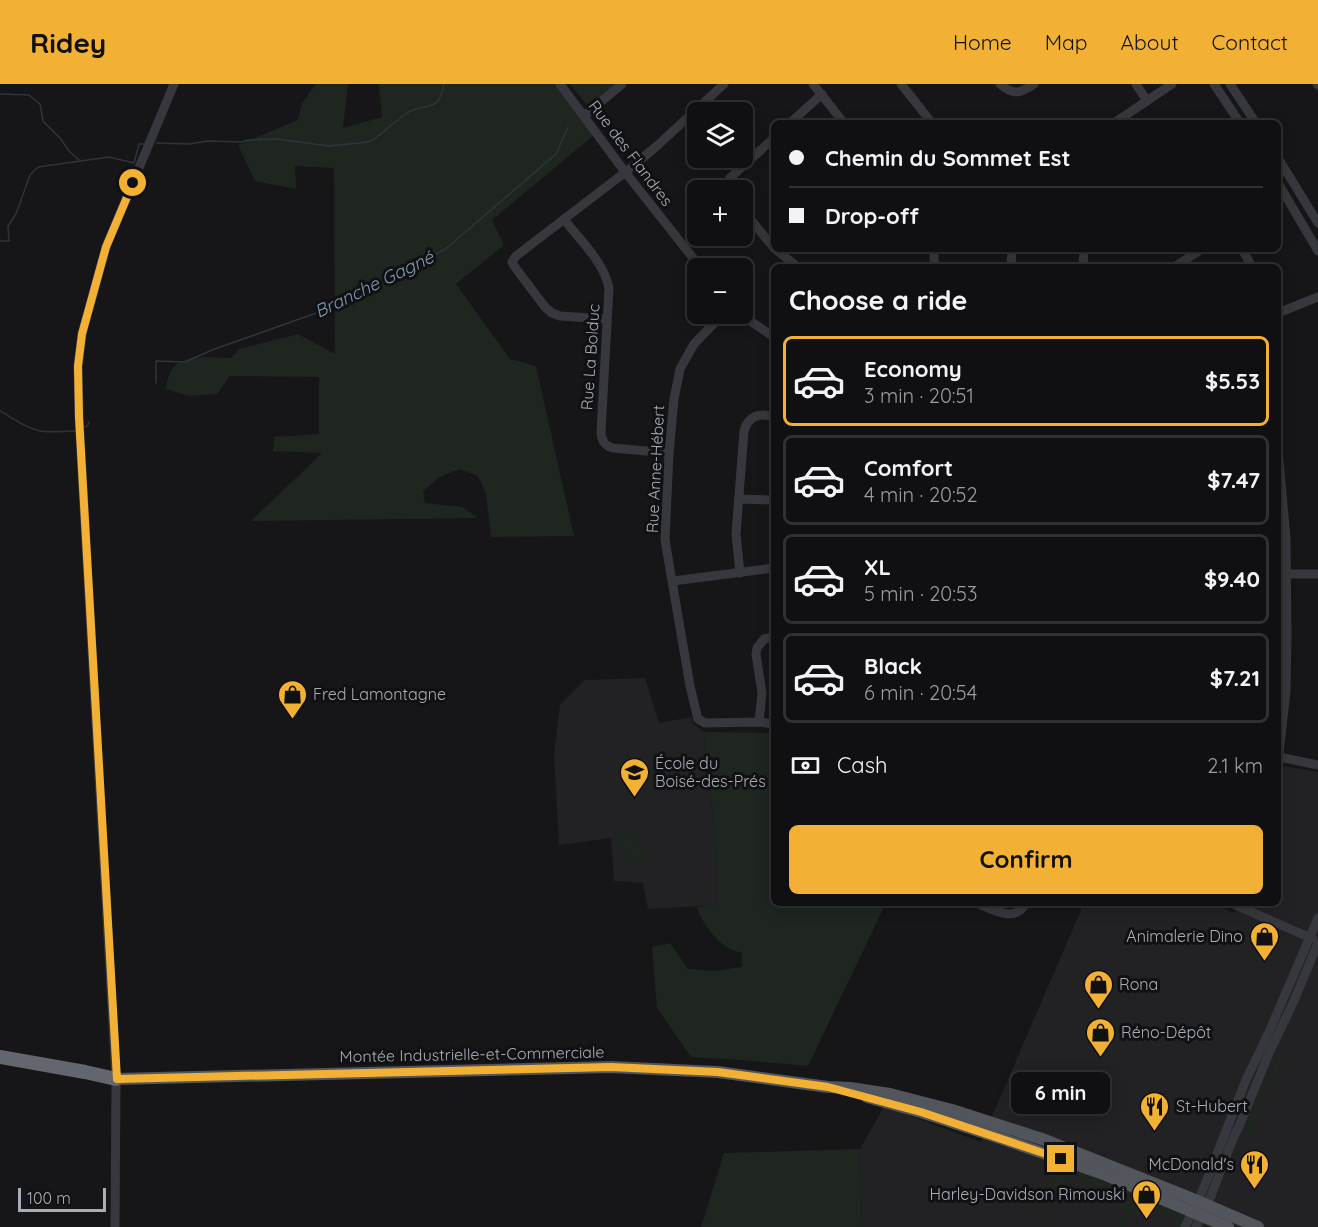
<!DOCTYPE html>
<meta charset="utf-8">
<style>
body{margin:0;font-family:Quicksand,sans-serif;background:#1e1e20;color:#f1f3f6;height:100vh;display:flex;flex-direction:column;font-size:22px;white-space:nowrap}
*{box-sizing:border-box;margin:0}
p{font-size:20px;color:#9c9d9f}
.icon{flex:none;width:33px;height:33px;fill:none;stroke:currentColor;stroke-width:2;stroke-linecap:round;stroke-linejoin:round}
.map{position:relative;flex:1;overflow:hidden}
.side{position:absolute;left:771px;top:180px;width:510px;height:642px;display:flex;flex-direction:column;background:#101012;border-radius:9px;box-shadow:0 3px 15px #0003,0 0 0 2px #303032}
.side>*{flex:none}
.hud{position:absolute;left:771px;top:36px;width:510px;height:132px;border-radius:9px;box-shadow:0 3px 15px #0003,0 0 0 2px #303032;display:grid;align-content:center;height:132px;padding:0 18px;background:#101012}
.buttons{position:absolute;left:687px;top:18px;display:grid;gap:12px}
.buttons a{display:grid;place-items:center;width:66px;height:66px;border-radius:9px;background:#101012;box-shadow:0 3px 15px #0003,0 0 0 2px #303032;font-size:30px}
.scale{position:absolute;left:18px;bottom:15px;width:88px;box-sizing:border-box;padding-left:6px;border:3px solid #a8adb8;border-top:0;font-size:16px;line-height:21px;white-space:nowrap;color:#a8adb8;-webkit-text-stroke:4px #111113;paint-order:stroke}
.end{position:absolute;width:27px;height:27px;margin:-14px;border:8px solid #f2b134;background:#111;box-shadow:0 0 0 3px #111}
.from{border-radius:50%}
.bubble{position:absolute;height:42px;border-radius:9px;background:#101012;box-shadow:0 3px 15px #0003,0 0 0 2px #303032;font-size:20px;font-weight:700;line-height:42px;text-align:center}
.hud b{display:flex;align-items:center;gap:21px;height:57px;font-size:22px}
.hud b+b{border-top:2px solid #303032}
.hud i{width:15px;height:15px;background:#f1f3f6}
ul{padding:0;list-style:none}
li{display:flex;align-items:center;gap:18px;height:90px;margin:0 12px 9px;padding:0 6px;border:3px solid #303032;border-radius:9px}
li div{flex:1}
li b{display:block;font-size:22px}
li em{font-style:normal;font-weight:700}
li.selected{border-color:#f2b134}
li>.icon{width:54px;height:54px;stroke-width:1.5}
h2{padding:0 18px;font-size:27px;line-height:72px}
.pay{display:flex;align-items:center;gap:15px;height:66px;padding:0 18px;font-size:22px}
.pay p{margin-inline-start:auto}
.action{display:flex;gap:12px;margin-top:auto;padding:12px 18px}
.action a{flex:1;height:69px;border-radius:9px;background:#f2b134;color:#111;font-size:24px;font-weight:700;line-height:69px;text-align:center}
header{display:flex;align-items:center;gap:36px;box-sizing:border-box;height:84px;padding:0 30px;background:#f2b134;color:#111}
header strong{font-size:28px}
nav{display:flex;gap:33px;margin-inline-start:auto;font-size:21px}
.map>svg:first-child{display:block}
.built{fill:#222225}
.green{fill:#1e261f}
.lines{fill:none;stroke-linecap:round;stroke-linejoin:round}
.stream{stroke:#2c353c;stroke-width:1.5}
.minor{stroke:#37383d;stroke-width:9}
.major{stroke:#53555c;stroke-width:12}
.highway{stroke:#63666e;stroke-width:14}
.route{stroke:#f2b134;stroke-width:8}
.labels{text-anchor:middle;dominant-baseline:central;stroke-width:6;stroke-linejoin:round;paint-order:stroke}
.street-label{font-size:16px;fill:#a8adb8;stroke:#111113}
.poi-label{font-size:16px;fill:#a8adb8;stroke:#111113;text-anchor:start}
.water-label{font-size:18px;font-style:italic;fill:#7f9bb3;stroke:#111113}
</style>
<header>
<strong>Ridey</strong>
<nav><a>Home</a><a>Map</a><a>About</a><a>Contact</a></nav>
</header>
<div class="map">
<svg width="1318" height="1143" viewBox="0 0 1318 1143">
<rect width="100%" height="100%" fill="#161618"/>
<g class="built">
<path d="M645,594L659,639L692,633L693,640L704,648L716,759L717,821L648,825L643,799L614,797L611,754L559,761L554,671L560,621L585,596Z"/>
<path d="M1284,682L1318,688V1143H862L860,1065L884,1022L981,1058L1084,819H1211L1234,829L1238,819H1278V703Z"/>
</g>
<g class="green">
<path d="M316,0H348L343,44L382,33L379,0H556L594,51L492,136L504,161L456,200L510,275L536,282L574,452L491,453L486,410L478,392L460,385L440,393L423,407L425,419L462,423L478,434L251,437L322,369L273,367L274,353L319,350V293L230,292L217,310L188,312L166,305C170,266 201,274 231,274L239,265L298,250L335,270L334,84L295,82L296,105L255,97L238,61L298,36L302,19Z"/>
<path d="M570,0H617L591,20L587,21Z"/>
<path d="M704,648L774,649V819H870L883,825L808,982L742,976L691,973L657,924L652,863L670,859L688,885L714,887L742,883V869C739,868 735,867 732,866C717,859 701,838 697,823L717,820L716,759Z"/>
<path d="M618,741L630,753L635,749L639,748L638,760L646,774L631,783L615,751Z"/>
<path d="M1281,967L1288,971L1289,974L1283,973L1251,1046L1256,1049L1253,1052L1246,1048Z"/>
<path d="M860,1065L862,1143H701L724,1069Z"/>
<path d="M1040,1074L1093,1092L1179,1128L1183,1137L1182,1143H1176V1138L1171,1131L1137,1117L1126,1143H1117L1124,1128L1100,1106L1071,1093L1059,1104L1040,1126L1043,1129L1042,1133L1051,1142L1049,1143L1037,1132L1035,1127C1038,1121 1043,1116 1046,1110C1052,1098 1050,1083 1040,1074Z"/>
</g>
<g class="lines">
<g class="stream">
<path d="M0,10L29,11L40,20L43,37L60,54L69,67L79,76"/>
<path d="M157,59L189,60L208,57L241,58L249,56L277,55L329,62L368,58L373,56C385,47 395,37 407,29C426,17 439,31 444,0"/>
<path d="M0,157H9L8,142L16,130L30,91L38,83L109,73L134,79L139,60H144"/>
<path d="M156,299V277L185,278L212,266L319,228L358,209L411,177L431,173L448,163L556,70L568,43"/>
<path d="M0,327C13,334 25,344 40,347C51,349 64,347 75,347"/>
<path d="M85,343L88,341L89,338"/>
</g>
<g class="minor">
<path d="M560,0L625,88L701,184"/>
<path d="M813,0L844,39"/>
<path d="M901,0L932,39"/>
<path d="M1000,0C1013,12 1021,9 1034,0"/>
<path d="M1136,0L1147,17"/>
<path d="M1214,0L1240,39"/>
<path d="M1230,0L1256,39"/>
<path d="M1317,0L1318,1"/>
<path d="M584,32L622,0"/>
<path d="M790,39L822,10"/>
<path d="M1114,39L1172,0"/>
<path d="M1278,74L1318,139"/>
<path d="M1278,99L1318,167"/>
<path d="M728,106L727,103L730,94L774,54"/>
<path d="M742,125L774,164"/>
<path d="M564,135C580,157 603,176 609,204L601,348C601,356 605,362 613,364L669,369"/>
<path d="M775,165L798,183"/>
<path d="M1242,165L1252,183"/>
<path d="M934,183V165"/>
<path d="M1011,183L1012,165"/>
<path d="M1083,183L1084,165"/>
<path d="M1174,183L1202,165"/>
<path d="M1278,229L1318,213"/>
<path d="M723,230L694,260L680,285L674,315L669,369L665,456L690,602L698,635L705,639L759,638L774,640"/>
<path d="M740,230L774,253"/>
<path d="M606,235L560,232L552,229L545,223L514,182L512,178L516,172L632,83L658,61L724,0"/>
<path d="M1278,366L1286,454L1287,552L1286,607L1278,678"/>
<path d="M739,415L774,416"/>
<path d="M740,489L736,450L744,347C748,332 760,328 774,333"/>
<path d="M1278,490H1318"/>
<path d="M673,497L774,484"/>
<path d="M759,638L762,609L756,570L757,564L764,555L774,553"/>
<path d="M1279,673L1318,681"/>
<path d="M976,819C992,825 1015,840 1026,819"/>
<path d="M1231,819L1313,855"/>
<path d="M115,1143L116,995L79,333L78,282L82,250L106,163L174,0"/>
<path d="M1185,1143L1202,1108L1246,996L1269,948L1318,834"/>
<path d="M1196,1143L1211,1112L1232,1057L1240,1040L1269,969L1293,919L1318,859"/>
</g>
<g class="major">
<path d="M116,995L611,983L718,988L828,1003L850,1004L890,1010L952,1026L1045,1056L1188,1113L1258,1143"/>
<path d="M867,1013L921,1028L997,1053L1101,1089L1228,1143"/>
</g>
<path class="highway" d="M0,973L85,988L116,995"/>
</g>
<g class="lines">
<path class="route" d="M133,99L106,163L82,250L78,282L79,333L117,995L611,983L718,988L828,1003L921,1028L1061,1075"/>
</g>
<defs>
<symbol id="shop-pin" viewBox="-11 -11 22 30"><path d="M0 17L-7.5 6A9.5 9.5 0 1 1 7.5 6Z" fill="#f2b134" stroke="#111113"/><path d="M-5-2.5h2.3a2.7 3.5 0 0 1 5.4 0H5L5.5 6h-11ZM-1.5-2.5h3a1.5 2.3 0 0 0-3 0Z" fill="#111"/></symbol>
<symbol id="school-pin" viewBox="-11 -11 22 30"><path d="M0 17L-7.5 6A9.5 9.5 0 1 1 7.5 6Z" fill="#f2b134" stroke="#111113"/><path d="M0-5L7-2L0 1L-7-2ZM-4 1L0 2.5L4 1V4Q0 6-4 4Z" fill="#111"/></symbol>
<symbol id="restaurant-pin" viewBox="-11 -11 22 30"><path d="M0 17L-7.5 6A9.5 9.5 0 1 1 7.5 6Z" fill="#f2b134" stroke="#111113"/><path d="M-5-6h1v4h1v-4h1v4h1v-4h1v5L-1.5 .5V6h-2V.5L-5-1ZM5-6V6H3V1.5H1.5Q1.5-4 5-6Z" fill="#111"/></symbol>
</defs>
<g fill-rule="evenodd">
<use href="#shop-pin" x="276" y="594" width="33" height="45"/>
<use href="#school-pin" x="618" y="672" width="33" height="45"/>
<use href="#shop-pin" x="1248" y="836" width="33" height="45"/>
<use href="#shop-pin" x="1082" y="884" width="33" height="45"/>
<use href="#shop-pin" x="1084" y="932" width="33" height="45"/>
<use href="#restaurant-pin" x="1138" y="1006" width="33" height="45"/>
<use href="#restaurant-pin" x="1238" y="1064" width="33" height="45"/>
<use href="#shop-pin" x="1130" y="1094" width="33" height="45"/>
</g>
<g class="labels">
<g class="street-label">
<text transform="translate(631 69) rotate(53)">Rue des Flandres</text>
<text transform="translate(590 273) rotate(-86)">Rue La Bolduc</text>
<text transform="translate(655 385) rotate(-87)">Rue Anne-Hébert</text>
<text transform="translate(472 970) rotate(-1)">Montée Industrielle-et-Commerciale</text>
</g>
<g class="poi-label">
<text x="313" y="610">Fred Lamontagne</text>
<text x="655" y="679">École du<tspan x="655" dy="18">Boisé-des-Prés</tspan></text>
<text x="1243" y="852" text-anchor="end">Animalerie Dino</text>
<text x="1119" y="900">Rona</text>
<text x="1121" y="948">Réno-Dépôt</text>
<text x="1176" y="1022">St-Hubert</text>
<text x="1234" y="1080" text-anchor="end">McDonald's</text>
<text x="1125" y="1110" text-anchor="end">Harley-Davidson Rimouski</text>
</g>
<g class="water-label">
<text transform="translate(374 200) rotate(-26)">Branche Gagné</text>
</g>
</g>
</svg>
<div class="buttons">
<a><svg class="icon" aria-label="layers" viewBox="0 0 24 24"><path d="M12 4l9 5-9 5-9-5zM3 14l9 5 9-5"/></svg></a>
<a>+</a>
<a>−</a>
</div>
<div class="scale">100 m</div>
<i class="end from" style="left:133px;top:99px"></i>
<i class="end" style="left:1061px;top:1075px"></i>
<div class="bubble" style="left:1011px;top:988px;width:99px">6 min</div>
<div class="hud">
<b><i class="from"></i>Chemin du Sommet Est</b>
<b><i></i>Drop-off</b>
</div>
<section class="side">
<h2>Choose a ride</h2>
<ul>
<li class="selected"><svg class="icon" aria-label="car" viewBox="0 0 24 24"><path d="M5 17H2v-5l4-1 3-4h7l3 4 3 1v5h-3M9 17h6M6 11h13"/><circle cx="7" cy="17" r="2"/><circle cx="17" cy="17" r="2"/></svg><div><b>Economy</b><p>3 min · 20:51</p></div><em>$5.53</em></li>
<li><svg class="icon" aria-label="car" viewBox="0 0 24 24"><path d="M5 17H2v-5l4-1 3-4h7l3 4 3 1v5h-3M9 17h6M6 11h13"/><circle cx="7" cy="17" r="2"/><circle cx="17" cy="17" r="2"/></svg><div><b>Comfort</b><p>4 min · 20:52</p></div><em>$7.47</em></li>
<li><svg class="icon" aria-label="car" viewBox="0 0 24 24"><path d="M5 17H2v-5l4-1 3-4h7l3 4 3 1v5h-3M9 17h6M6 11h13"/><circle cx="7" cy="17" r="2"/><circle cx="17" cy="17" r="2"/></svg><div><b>XL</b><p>5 min · 20:53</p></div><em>$9.40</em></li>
<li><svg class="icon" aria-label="car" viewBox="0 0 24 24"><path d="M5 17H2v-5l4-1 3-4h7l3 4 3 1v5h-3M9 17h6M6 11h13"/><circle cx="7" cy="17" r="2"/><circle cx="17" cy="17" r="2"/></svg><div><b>Black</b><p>6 min · 20:54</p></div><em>$7.21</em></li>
</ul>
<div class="pay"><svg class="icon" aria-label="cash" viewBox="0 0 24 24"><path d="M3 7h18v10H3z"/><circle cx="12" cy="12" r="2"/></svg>Cash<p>2.1 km</p></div>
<div class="action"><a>Confirm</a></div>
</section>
</div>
